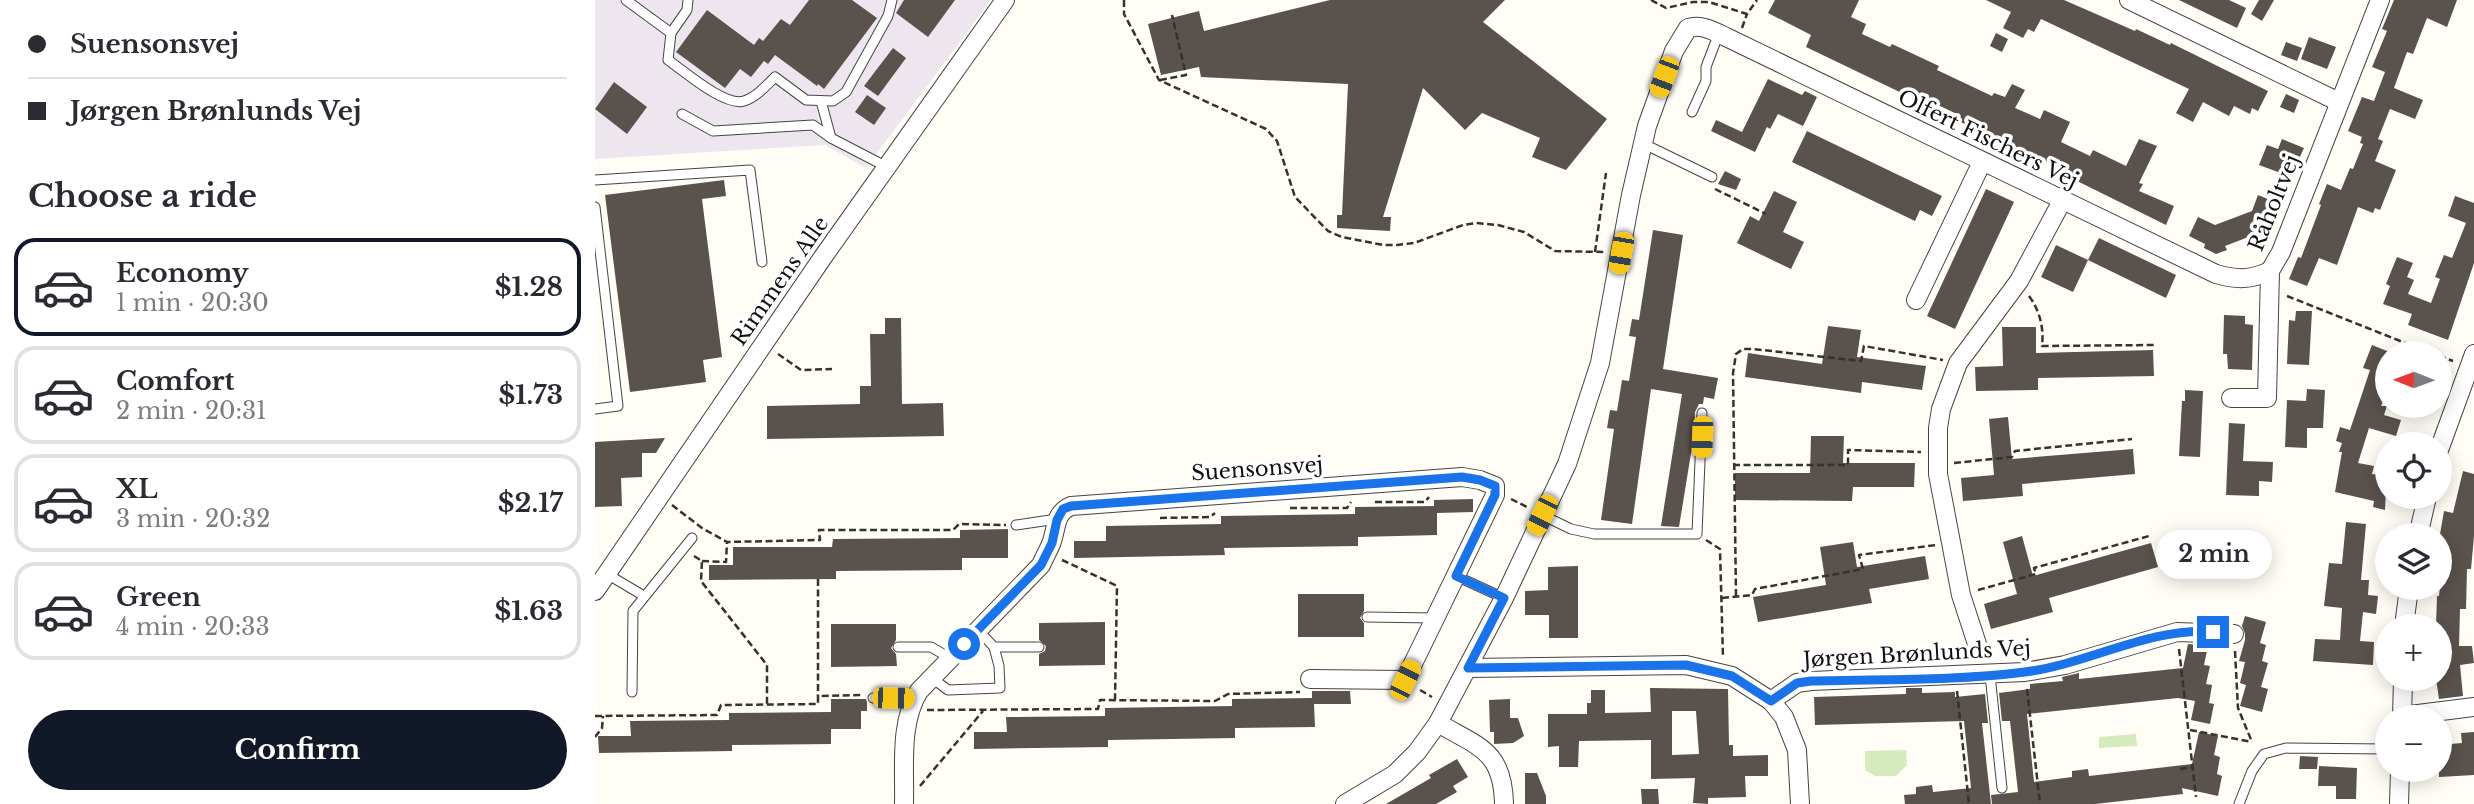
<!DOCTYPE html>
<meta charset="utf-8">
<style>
body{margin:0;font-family:"Libre Baskerville",serif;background:#f7f7f7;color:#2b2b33;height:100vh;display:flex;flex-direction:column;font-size:26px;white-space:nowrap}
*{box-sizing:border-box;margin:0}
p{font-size:23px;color:#7c7c81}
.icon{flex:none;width:38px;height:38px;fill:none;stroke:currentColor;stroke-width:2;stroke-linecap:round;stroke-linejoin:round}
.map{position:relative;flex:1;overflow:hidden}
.details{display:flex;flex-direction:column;background:#fff;width:595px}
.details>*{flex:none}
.guide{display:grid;align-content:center;height:154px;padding:0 28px;background:#fff}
.needle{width:46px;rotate:271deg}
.buttons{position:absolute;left:1780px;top:341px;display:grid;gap:14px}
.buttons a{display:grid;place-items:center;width:77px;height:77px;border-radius:50%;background:#fff;box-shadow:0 4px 18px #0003;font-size:35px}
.end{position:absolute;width:32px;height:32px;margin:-16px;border:9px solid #1a73e8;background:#fff;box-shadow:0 0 0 4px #fff}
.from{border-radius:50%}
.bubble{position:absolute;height:49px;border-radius:24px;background:#fff;box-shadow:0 4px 18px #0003;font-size:23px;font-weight:800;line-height:49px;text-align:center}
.car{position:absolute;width:21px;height:42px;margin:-21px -10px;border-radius:9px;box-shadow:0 0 5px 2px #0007;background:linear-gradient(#f5c518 24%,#345 0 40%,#f5c518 0 76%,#345 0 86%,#f5c518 0)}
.guide b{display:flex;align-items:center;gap:24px;height:66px;font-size:26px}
.guide b+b{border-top:2px solid #e1e1e2}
.guide i{width:18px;height:18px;background:#2b2b33}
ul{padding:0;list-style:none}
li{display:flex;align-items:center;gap:21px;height:98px;margin:0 14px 10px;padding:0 14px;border:4px solid #e1e1e2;border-radius:21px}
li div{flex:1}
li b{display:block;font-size:26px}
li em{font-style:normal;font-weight:800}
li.on{border-color:#111827}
li>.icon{width:63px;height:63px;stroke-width:1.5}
h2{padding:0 28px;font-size:32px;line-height:84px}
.cta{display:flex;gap:14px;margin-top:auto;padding:14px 28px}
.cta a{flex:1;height:80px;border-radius:42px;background:#111827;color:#fff;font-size:28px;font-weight:800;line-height:80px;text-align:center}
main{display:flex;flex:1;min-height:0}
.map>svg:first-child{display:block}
.industrial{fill:#eee6ef}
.green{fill:#d5ebbd}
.building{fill:#5a524d;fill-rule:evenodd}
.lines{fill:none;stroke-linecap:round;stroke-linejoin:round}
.service-casing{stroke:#444;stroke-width:11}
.minor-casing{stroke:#444;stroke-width:20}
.path{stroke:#333;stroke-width:2.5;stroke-dasharray:7 3.5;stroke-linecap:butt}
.service{stroke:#fff;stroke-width:9}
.minor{stroke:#fff;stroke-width:18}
.route{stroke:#1a73e8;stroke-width:9}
.labels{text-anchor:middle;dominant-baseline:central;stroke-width:7;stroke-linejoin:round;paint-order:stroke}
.street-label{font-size:21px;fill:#111;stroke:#fff}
</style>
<main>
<section class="details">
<div class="guide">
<b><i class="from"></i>Suensonsvej</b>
<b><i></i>Jørgen Brønlunds Vej</b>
</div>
<h2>Choose a ride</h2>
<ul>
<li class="on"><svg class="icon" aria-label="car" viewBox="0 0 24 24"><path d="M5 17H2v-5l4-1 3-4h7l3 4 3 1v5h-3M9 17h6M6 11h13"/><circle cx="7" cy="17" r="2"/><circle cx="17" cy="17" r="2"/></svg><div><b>Economy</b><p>1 min · 20:30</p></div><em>$1.28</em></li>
<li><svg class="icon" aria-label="car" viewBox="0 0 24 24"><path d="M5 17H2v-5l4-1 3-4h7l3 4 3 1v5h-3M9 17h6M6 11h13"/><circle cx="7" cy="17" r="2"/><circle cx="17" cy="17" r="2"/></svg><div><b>Comfort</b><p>2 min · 20:31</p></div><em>$1.73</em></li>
<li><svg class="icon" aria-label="car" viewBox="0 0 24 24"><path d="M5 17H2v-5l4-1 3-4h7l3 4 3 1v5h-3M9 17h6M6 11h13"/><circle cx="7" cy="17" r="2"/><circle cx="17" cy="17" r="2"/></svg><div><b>XL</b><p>3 min · 20:32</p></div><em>$2.17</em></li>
<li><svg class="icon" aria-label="car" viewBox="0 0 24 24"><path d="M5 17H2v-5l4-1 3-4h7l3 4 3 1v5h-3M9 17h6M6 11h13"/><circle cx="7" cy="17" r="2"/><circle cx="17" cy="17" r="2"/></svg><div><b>Green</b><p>4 min · 20:33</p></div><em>$1.63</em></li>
</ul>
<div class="cta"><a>Confirm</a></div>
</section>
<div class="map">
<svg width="1879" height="804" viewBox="0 0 1879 804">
<rect width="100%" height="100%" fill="#fffdf5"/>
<path class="industrial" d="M0,0H396L271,168L230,145L0,159Z"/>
<g class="green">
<path d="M1541,734L1542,746L1504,748V737Z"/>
<path d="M1311,750L1312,765L1301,776H1280L1270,770V751Z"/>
</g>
<g class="building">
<path d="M214,0H257L282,18L229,89L223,84L222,86L180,55L173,64L169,61L156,77L145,69L130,88L81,52L112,10L159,45L164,38L168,41L186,19L195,25Z"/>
<path d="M309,0H360L333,37L301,13Z"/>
<path d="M735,0H910L888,22L1012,119L971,170L937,157L945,138L887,113L870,130L828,88L788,217H796L795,231L742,228V215H747L753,84L606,77L604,67L566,75L553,24L604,11L609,31Z"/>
<path d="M1180,0H1264L1256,17L1271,24L1267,34L1295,47L1297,44L1344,66L1342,70L1397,96L1399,93L1410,97L1417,84L1430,90L1420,108L1445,119L1449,110L1475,122L1466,142L1495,156L1498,150L1531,166L1544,139L1562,146L1544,183L1548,184L1544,191L1579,206L1571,225L1470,175L1472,171L1421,147L1420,149L1398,139L1360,119L1362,114L1315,92L1313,96L1211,47L1216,35L1173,13Z"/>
<path d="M1391,0H1469L1540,31L1541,29L1575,45L1576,43L1673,91L1663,111L1657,108L1655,114L1639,106L1634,116L1608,102L1598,122L1581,113L1594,89L1446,19L1439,32L1433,29L1428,38L1408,28L1416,12Z"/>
<path d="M1584,0H1634L1651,8L1642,28Z"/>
<path d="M1664,0H1679L1667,21L1656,14Z"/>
<path d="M1799,0H1862L1852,27L1832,18L1818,54L1812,52L1799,88L1828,100L1820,119L1795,109L1783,139L1788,141L1780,161L1801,170L1785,210L1780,208L1778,213L1763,207L1742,265L1724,258L1712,286L1694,279L1703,257L1706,258L1726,205L1724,204L1732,184L1746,190L1755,168L1758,169L1768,144L1765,143L1767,137L1753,131L1767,97L1779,101L1790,72L1777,67L1792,31L1787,29Z"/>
<path d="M1401,33L1413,39L1407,52L1395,46Z"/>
<path d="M1714,37L1741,47L1732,69L1706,59Z"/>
<path d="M1691,42L1707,48L1702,61L1686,55Z"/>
<path d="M298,48L311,58L283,96L269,86Z"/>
<path d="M1173,79L1207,95L1210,91L1222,97L1208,126L1183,114L1175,129L1172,127L1160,152L1116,131L1121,120L1147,132Z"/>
<path d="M19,82L52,107L32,134L0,109Z"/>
<path d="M1691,94L1704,100L1699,113L1685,107Z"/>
<path d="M272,95L291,108L279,125L260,112Z"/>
<path d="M1212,131L1347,196L1337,216L1325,210L1320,221L1197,162Z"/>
<path d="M1687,139L1709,148L1703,161L1697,159L1691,175L1664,165L1672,145L1683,149Z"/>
<path d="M1130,171L1146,179L1141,190L1123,184Z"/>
<path d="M129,180L131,196L107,199L127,357L108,360L111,382L35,392L10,195Z"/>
<path d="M1391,189L1419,202L1360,329L1332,316Z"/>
<path d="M1179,191L1202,202L1188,232L1209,242L1196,269L1142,243L1155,216L1164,221Z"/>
<path d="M1663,195L1680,202L1669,231L1630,246L1632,250L1621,254L1609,248L1610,244L1594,236L1603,217L1620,225L1657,211Z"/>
<path d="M1860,196L1879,203V263L1853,340L1813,325L1817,314L1788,304L1795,286L1791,284L1802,257L1818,263L1812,277L1819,280L1813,294L1836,303L1845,279L1840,277L1849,255L1857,258L1871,223L1853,216Z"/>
<path d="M1058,230L1088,235L1068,369L1123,378L1119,399L1109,397L1108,404H1104L1100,412L1099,435L1084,527L1066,526L1087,394L1056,389L1037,524L1006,520L1019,429L1012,428L1015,410L1022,411L1027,380L1034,381L1041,337L1034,336L1037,319L1044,320Z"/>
<path d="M1504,238L1581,275L1571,298L1493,260Z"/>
<path d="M1461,245L1493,260L1478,292L1446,277Z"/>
<path d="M1701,311H1717L1714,365L1692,364L1694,320L1700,321Z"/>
<path d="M1629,315L1650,316V324L1658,325L1657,370L1633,369L1632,354H1628Z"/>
<path d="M290,318H306L307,404L348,403L349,436L172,439V406L265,404V386H276L275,334H290Z"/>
<path d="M1233,326L1266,330L1262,357L1331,366L1327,390L1267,382L1266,393L1150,377L1153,353L1227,364Z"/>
<path d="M1407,327H1441V353L1558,350L1559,376L1443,378V390L1381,391L1380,367L1408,366Z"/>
<path d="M1777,345L1792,351V391L1786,406H1792L1789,415L1806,420L1801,436L1774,428L1763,463L1779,466L1777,474L1784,475L1786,467H1792L1790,510L1778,507L1779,501L1740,492L1747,452H1744L1747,443L1741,441L1745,427L1755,430L1775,370L1768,368Z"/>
<path d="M1712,389L1730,390L1728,428H1712V448L1690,447L1692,400L1711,401Z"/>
<path d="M1590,390L1608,391L1605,457L1584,456L1587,401H1590Z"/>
<path d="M1413,417L1417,459L1538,449L1540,474L1427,484L1428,496L1368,501L1366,478L1399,475L1394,419Z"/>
<path d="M1634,423L1650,424L1648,461L1678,462L1677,482L1664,481V496L1631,495Z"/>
<path d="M1216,436H1249L1248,463H1320L1319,487H1258L1257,501L1140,500V473H1215Z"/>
<path d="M70,438L61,453H47V477L26,478L27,506L0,507V442Z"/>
<path d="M1868,471L1879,474V536L1876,569H1872L1871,609H1865L1864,646H1877L1879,663L1865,665L1868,696L1844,699L1841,679H1844V626H1841L1842,596H1844L1849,545H1844V540L1849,511L1858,513Z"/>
<path d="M878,499V512L842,513V535L763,537V546L629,548L630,555L479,558V541H511V526L626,524V516L760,514V507L839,506V500Z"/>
<path d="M1751,522L1771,524L1766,580H1774L1773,595L1783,596L1781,614L1768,612L1765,641L1779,642L1778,665L1718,661L1720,639L1745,640L1747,608L1729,606L1734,563L1747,564Z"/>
<path d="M413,529V558H367V570L241,571V579L114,580V565H138V547H237L238,539L365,538V530Z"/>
<path d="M1427,536L1438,576L1556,543L1563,567L1454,598L1458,612L1396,629L1389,604L1422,594L1408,542Z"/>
<path d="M1258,542L1262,567L1330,556L1334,579L1274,589L1277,603L1163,622L1158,597L1231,585L1225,547Z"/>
<path d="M983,566V638H954V615H930V591L953,590V567Z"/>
<path d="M703,594H769V611L765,618L769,623V637H703Z"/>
<path d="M1650,616L1671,622L1665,643L1671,645L1667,661L1673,663L1666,687L1673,689L1667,712L1645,706L1651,685L1645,683L1650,662L1644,661L1650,640V634L1647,626Z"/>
<path d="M510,622V665L444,666V654L450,651L451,646L444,640V623Z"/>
<path d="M236,624H301V640L296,648L301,654L302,666L236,667Z"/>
<path d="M1593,644L1613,646L1609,665L1615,666L1611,684L1617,685L1614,703L1619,704L1615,724L1596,720L1600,701L1583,698L1432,714L1439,782L1477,777V771L1493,769L1494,776L1597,764L1604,732L1623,736L1619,755L1625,757L1622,774L1627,776L1623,796L1587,788L1588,794L1500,804H1397L1396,795L1423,792L1415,721H1407L1404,693L1435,689V684L1468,681L1467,677L1484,673V679L1588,668Z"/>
<path d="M1055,688L1133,689L1134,745H1138V756L1173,755V776H1150L1151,797L1113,798V804L1098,803L1100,778L1056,779V740L984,741L983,767H964V746L953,747V714H992V703H996V690H1010V713L1056,712ZM1077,711H1101L1104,754L1077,755Z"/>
<path d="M1311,688H1327V693L1360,692V697L1390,694L1393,723H1387L1396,804H1310L1309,795L1321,794V787L1337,785L1338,792L1376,788L1369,721L1220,725L1219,697L1311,694Z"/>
<path d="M717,691H755L756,704H719L720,727L640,728V738L513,740V747L379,749V732H412L411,717L510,716V708L637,706V699L717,698Z"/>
<path d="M236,699H271L272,702V711H266V729H236V744L137,745V751L4,753L3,736H36L35,721L134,720V713L236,712Z"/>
<path d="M915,699V718H923L929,736L918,743L899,744V732H895L894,700Z"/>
<path d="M1879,732V775L1844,777V745L1867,743L1866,733Z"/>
<path d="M1705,756L1723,757L1722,769H1704Z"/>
<path d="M862,759L873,777L858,786L862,792L841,804H791L836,778L834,775Z"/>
<path d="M1724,766L1762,768L1761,799H1741V786H1723Z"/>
<path d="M930,773H942L951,796V804H930Z"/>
<path d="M1046,789H1063L1064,804H1047Z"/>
</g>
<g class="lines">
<defs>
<g id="service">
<path d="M31,0L76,33L73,60C89,71 130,107 149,101C161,97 171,86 180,77L211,100L238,101L251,92L293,16L297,0"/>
<path d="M76,33L92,10L93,0"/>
<path d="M226,101L236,138"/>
<path d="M1097,112L1111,81V67L1124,33"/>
<path d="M87,114L118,131L218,125L236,138L292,167"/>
<path d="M1047,143L1117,177"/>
<path d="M0,180L155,170L167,262"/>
<path d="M0,207L23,406L0,409"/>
<path d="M947,515L976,529L999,534H1102L1107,413"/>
<path d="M421,525L462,519"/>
<path d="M12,574L49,596"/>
<path d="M861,576L909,598"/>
<path d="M772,617L840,618"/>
<path d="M303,647H336L355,658"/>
<path d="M399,647H444"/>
<path d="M1395,675L1407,788"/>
<path d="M337,678L353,690L405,688L404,666L399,647L383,630"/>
<path d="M37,692L38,611L97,538"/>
<path d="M278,698L319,699"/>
<path d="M1644,804L1657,771L1669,754L1691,748L1792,749"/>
</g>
<g id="minor">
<path d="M1534,0L1744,102"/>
<path d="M1321,300L1387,162"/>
<path d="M1636,398H1672L1675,271L1686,252L1785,0"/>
<path d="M1844,450L1879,354"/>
<path d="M1823,536L1832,497"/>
<path d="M0,591L228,257L410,0"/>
<path d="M1809,626L1814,588"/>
<path d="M1382,644L1366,595L1343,474V428L1346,409L1363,363L1424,281L1467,201"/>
<path d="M873,668L1091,665L1137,676L1176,701L1189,717L1202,750L1205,804"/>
<path d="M1176,701L1202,683L1216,681L1430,672L1470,665L1582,632L1639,634"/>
<path d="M1807,716L1879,707"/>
<path d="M1807,718L1808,679"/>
<path d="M843,723C883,747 908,750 909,804"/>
<path d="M309,804C310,768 304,723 324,691L446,565C449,558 453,551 456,544C462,529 459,513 476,506L867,477L885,480L900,486V495L810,680L715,679"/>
<path d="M750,804L800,774L822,752L843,723L909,598L972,464L1005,363L1036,195L1052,126L1079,51L1093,28C1107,24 1119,31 1131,37L1621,274C1642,280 1655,280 1675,271"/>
<path d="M1804,804L1805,770"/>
</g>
</defs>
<use href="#service" class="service-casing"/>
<use href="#minor" class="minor-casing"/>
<g class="path">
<path d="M529,0V14L564,80L671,129L682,141L700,197L733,231L747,237L788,245H802L819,243L868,225L881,223L903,225L929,232L960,251L1009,252"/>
<path d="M1056,0L1071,8L1098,2H1114L1152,14L1162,0"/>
<path d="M1147,28L1152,14"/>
<path d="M565,80L591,75L577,15"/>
<path d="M1120,189L1171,214"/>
<path d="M1000,252L1011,173"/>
<path d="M1434,296C1445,311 1449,328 1447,346L1559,345"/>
<path d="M1692,296L1838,354"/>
<path d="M183,354L206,370L237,369"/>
<path d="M1844,356L1858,361"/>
<path d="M1359,463L1417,457L1420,451L1537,439"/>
<path d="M1138,465H1253V450L1326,452"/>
<path d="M916,499L932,507"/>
<path d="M780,502H830L834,497"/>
<path d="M77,505L107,528L132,542L225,540L224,530H358L364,524L411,525"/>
<path d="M695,508H752L756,502"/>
<path d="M565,518L615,517L620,513"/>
<path d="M1111,540L1125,549L1128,658"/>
<path d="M99,556L107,561L106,581L172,665V705"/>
<path d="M467,560L522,586L520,700"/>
<path d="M107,561L131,562L132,542"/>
<path d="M223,579V696"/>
<path d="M1383,590L1441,574L1439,568L1554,536"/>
<path d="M1141,596L1138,373L1141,354L1148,349H1158L1266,361L1269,346L1348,360"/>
<path d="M1127,598L1157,595L1160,589L1268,569L1264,555L1341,545"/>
<path d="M1584,649L1601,797"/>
<path d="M1640,651L1643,708L1657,742"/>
<path d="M1432,689L1445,804"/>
<path d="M825,690L837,697"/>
<path d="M1362,691L1374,804"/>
<path d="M332,710L503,709L505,700L620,701L633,694L705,692"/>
<path d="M0,716L122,715L126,705L223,704V696L266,695"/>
<path d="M1595,730L1657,742"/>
<path d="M0,737L7,728L8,716"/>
<path d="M1585,769L1599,767"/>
<path d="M325,786L388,711"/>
</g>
<use href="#service" class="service"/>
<use href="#minor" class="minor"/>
</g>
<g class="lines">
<path class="route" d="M369,644L446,565L457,543L462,520L468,509L476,506L867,477L885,480L900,486V495L861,576L909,598L873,668L1091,665L1137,676L1176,701L1202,683L1216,681C1287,679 1360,681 1430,672C1494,664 1554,627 1618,632"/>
</g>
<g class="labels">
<g class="street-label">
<text transform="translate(1393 139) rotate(26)">Olfert Fischers Vej</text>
<text transform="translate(1679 203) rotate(-68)">Råholtvej</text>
<text transform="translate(185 281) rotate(-55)">Rimmens Alle</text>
<text transform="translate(662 469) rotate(-4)">Suensonsvej</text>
<text transform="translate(1322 654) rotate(-3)">Jørgen Brønlunds Vej</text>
</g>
</g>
</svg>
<div class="buttons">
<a><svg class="needle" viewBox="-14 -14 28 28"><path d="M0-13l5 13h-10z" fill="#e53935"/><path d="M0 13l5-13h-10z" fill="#7c7c81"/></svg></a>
<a><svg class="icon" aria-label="locate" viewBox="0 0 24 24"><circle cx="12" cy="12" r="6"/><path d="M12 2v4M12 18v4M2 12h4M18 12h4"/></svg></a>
<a><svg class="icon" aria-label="layers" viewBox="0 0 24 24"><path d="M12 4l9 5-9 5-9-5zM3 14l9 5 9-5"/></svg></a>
<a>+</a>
<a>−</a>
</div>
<i class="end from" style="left:369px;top:644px"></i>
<i class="end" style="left:1618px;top:632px"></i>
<div class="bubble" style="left:1561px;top:530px;width:116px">2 min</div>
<i class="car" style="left:1069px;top:77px;rotate:201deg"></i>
<i class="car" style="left:1026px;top:253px;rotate:190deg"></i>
<i class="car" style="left:1107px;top:437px;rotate:182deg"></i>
<i class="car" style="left:947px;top:515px;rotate:206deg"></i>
<i class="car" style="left:810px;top:680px;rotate:26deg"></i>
<i class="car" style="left:298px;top:698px;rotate:91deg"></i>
</div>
</main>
